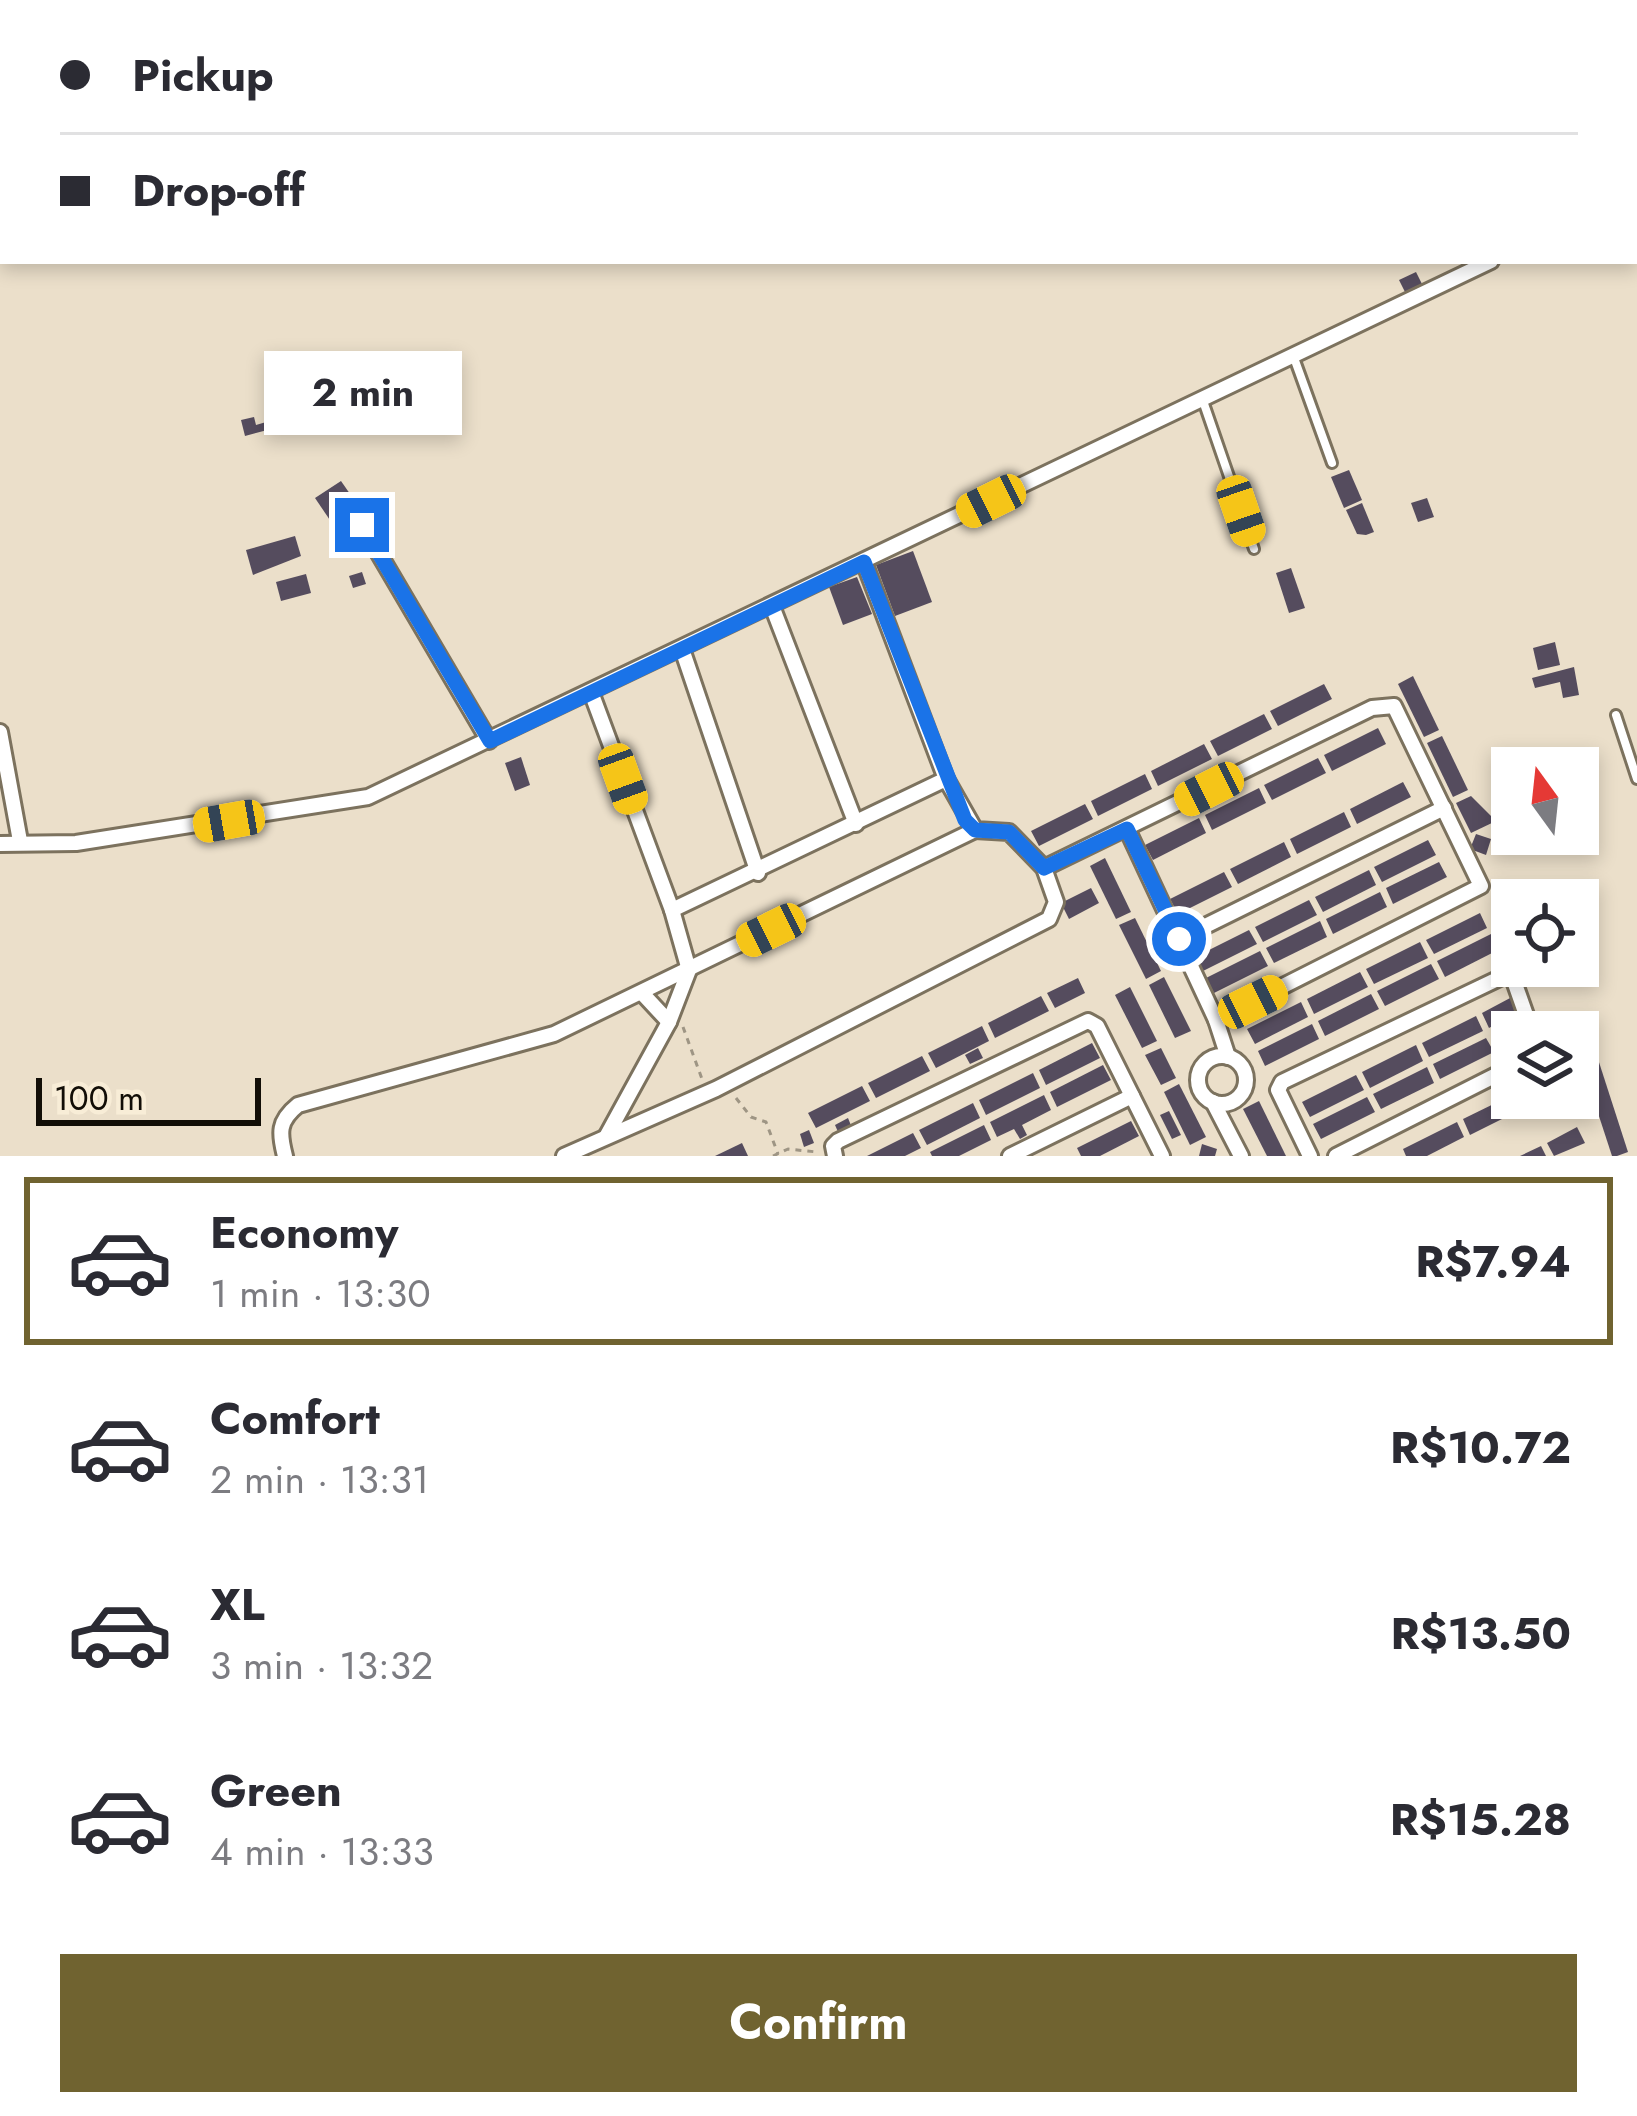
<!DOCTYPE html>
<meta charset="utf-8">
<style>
body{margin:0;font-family:Jost,sans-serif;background:#f7f7f7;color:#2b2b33;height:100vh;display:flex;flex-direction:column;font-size:45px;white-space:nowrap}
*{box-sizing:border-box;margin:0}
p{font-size:39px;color:#7c7c81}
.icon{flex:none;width:66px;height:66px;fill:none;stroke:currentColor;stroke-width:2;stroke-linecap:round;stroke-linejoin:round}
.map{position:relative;height:1156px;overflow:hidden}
.drawer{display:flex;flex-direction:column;background:#fff;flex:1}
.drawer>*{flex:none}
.top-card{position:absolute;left:0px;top:0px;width:1638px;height:264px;box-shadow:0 6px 18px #0003;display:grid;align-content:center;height:264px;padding:0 60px;background:#fff}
.needle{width:78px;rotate:345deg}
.tools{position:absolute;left:1491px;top:747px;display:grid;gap:24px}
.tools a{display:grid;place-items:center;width:108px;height:108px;border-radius:0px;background:#fff;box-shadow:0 6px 18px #0003;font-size:60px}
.scale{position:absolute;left:36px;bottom:30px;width:225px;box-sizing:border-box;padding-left:12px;border:6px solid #120e07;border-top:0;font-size:33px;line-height:42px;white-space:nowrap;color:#120e07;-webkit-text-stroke:9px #f8edd7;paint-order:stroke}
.end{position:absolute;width:54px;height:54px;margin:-27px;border:15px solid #1a73e8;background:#fff;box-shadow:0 0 0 6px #fff}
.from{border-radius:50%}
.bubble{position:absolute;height:84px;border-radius:0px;background:#fff;box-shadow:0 6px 18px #0003;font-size:39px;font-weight:700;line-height:84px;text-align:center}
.car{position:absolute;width:36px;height:72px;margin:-36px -18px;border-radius:15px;box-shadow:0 0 9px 3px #0007;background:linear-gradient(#f5c518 24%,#345 0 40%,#f5c518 0 76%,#345 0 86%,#f5c518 0)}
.top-card b{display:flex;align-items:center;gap:42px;height:114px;font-size:45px}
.top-card b+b{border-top:3px solid #e1e1e2}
.top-card i{width:30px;height:30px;background:#2b2b33}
ul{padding:21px 0 0;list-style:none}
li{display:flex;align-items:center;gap:36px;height:168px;margin:0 24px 18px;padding:0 36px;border:6px solid transparent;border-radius:0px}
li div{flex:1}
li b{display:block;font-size:45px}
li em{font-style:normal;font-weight:700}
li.active{border-color:#706330}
li>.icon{width:108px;height:108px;stroke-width:1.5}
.action{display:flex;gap:24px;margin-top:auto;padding:24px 60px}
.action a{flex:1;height:138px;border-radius:0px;background:#706330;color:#fff;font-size:48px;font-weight:700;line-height:138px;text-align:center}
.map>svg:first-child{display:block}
.building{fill:#554c5e}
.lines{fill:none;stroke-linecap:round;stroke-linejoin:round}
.lane-casing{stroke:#7c725e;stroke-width:14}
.street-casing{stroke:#7c725e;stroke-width:20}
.path{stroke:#9e9584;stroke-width:3;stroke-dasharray:6 6;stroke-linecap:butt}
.lane{stroke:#fff;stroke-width:8}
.street{stroke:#fff;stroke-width:14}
.route{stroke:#1a73e8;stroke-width:15}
</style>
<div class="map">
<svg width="1637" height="1156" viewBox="0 0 1637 1156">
<rect width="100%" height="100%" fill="#ebdfca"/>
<g class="building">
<path d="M1416,272L1422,284L1405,292L1399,280Z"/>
<path d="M254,417L256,425L273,420L275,428L245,436L241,420Z"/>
<path d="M1349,470L1362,500L1344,508L1331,477Z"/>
<path d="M341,481L364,514L338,532L315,498Z"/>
<path d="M1427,498L1434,517L1418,522L1411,503Z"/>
<path d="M1362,503L1374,532L1366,535L1357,534L1346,510Z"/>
<path d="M295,536L301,556L253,575L246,550Z"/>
<path d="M913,551L932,602L895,616L876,565Z"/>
<path d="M1291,568L1305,608L1289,613L1276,573Z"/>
<path d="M362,572L366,584L353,588L349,576Z"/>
<path d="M306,574L311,593L281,601L276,582Z"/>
<path d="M857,577L872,614L843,625L829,587Z"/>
<path d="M1555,642L1560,665L1538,670L1533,648Z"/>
<path d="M1574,667L1579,695L1563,698L1560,682L1535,688L1532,678Z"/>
<path d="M1413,676L1439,730L1424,737L1398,684Z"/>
<path d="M1324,684L1332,699L1278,726L1270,711Z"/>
<path d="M1264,714L1272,729L1218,756L1210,741Z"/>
<path d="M1378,728L1386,744L1332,771L1324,755Z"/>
<path d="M1442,736L1468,790L1453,797L1427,743Z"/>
<path d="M1204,744L1212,759L1158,786L1151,771Z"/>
<path d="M521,757L530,785L515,791L505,763Z"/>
<path d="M1318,758L1326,773L1272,800L1264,785Z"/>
<path d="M1145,774L1152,789L1098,816L1091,801Z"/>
<path d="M1403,782L1411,797L1357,824L1350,809Z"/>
<path d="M1259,788L1266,803L1212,830L1205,815Z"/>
<path d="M1471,796L1496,821L1471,833L1456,803Z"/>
<path d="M1085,804L1093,819L1039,846L1031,831Z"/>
<path d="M1344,812L1351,827L1297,854L1290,839Z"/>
<path d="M1199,818L1206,833L1153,860L1145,845Z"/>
<path d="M1476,834L1491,839L1486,855L1470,849Z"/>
<path d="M1428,840L1436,855L1382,882L1374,867Z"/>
<path d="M1284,842L1291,857L1238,884L1230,869Z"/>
<path d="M1105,858L1131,912L1116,919L1090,866Z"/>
<path d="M1439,862L1447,877L1393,904L1386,888Z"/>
<path d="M1369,870L1376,885L1323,912L1315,897Z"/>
<path d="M1224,872L1232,887L1178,914L1170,899Z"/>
<path d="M1091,888L1099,903L1069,919L1061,903Z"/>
<path d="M1380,892L1387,907L1333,934L1326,919Z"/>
<path d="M1309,900L1317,915L1263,942L1255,927Z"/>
<path d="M1480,913L1487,928L1434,954L1426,940Z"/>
<path d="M1135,918L1161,971L1146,979L1119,925Z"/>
<path d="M1320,921L1327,937L1274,963L1266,948Z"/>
<path d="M1249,930L1257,944L1203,971L1195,957Z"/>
<path d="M1491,934L1498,950L1445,977L1437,961Z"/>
<path d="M1420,942L1428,958L1374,984L1366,969Z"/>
<path d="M1260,951L1268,966L1214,993L1206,978Z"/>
<path d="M1431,964L1439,979L1385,1006L1377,991Z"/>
<path d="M1360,972L1368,987L1314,1014L1307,999Z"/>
<path d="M1164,977L1191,1031L1175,1038L1149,985Z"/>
<path d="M1078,978L1085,993L1055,1008L1047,993Z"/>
<path d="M1130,987L1157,1041L1142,1048L1115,995Z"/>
<path d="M1371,994L1379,1009L1325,1036L1318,1021Z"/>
<path d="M1041,996L1049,1011L995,1038L988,1023Z"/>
<path d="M1512,997L1519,1012L1489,1028L1482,1013Z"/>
<path d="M1301,1002L1308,1017L1255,1044L1247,1029Z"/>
<path d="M1476,1016L1483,1031L1429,1057L1422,1043Z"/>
<path d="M1312,1024L1319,1039L1265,1066L1258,1051Z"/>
<path d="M982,1026L989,1041L936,1068L928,1053Z"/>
<path d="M1486,1038L1494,1052L1440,1079L1433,1064Z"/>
<path d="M1092,1043L1100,1058L1046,1085L1039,1070Z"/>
<path d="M1416,1045L1423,1061L1370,1088L1362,1072Z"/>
<path d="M978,1048L983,1058L970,1064L965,1055Z"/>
<path d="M1161,1048L1176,1078L1161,1085L1145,1055Z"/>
<path d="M922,1056L930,1071L876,1098L868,1083Z"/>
<path d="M1597,1056L1628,1152L1617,1156H1612L1581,1061Z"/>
<path d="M1103,1065L1111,1080L1057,1107L1050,1092Z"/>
<path d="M1427,1067L1434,1083L1381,1109L1373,1094Z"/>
<path d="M1033,1073L1040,1088L986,1115L979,1100Z"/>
<path d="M1356,1075L1364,1090L1310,1117L1302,1102Z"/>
<path d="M1179,1084L1206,1137L1190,1145L1164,1092Z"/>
<path d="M862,1086L870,1101L816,1128L808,1113Z"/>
<path d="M1044,1095L1051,1110L1022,1125L1027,1135L1020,1139L1014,1129L997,1137L990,1122Z"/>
<path d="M1512,1095L1524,1108L1470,1135L1463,1119Z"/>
<path d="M1367,1097L1375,1112L1321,1139L1313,1124Z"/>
<path d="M1259,1101L1286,1156H1267L1243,1109Z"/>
<path d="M973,1103L980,1118L927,1145L919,1130Z"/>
<path d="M1169,1111L1181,1135L1172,1139L1160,1115Z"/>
<path d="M848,1118L852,1128L839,1134L835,1125Z"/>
<path d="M1131,1121L1139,1136L1100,1156H1081L1077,1148Z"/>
<path d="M1457,1122L1464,1137L1427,1156H1406L1403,1149Z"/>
<path d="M984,1125L991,1140L959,1156H932L930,1152Z"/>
<path d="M1577,1127L1585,1143L1554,1156L1547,1143Z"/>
<path d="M809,1130L814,1143L804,1147L800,1134Z"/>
<path d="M913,1133L921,1148L905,1156H867Z"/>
<path d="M742,1143L748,1156H715Z"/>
<path d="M1202,1144L1217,1149L1215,1156H1199Z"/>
<path d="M1541,1146L1546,1156H1520Z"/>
</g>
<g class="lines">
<defs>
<g id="lane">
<path d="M51,0L52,3"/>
<path d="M176,0V3"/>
<path d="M258,0L259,3"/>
<path d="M1293,355L1332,463"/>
<path d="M1202,398L1254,549"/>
<path d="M1616,715L1637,779"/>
</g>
<g id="street">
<path d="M1428,0L1429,3"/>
<path d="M1536,0L1537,3"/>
<path d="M138,3L146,0"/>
<path d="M0,54L3,53"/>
<path d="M1635,193L1637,192"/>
<path d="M362,525L489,741"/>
<path d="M772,606L856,824"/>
<path d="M682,649L758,873"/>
<path d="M591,692L672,910L946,779L864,562"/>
<path d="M0,732L20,841"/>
<path d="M1127,829L1216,1020L1228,1057"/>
<path d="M0,844L76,843L368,797L1491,261"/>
<path d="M1044,868L1372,708L1394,706L1481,886L1216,1020"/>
<path d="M1179,939L1444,808"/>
<path d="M642,993L669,1022"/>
<circle cx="1222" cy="1080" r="24"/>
<path d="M1213,1102L1241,1156"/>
<path d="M607,1135L669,1022L689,970L672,910"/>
<path d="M285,1156C279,1133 278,1121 298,1105L554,1034L975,830"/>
<path d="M564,1156L716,1089L1049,919L1056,902L1044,868L1009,832L975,830L946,779"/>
<path d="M835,1156L833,1146L838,1141L1088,1021L1097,1026L1162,1156"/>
<path d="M1010,1156L1132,1096"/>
<path d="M1310,1156L1278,1090L1282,1082L1506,975L1514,981L1532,1032"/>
<path d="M1336,1156L1512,1067"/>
</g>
</defs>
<use href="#lane" class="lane-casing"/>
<use href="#street" class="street-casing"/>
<g class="path">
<path d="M683,1027L702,1079"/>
<path d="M736,1098L751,1117L766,1122L778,1154"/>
<path d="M773,1156L788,1149L817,1152"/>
</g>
<use href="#lane" class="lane"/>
<use href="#street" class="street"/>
</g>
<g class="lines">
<path class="route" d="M362,525L490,741L864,562L965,820L975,830L1009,832L1044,868L1127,829L1179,939"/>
</g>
</svg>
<div class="tools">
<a><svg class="needle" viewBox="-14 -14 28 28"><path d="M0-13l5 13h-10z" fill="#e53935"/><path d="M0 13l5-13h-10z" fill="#7c7c81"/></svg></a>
<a><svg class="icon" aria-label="locate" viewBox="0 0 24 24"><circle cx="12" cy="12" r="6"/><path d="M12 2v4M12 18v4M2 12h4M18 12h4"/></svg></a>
<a><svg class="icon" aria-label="layers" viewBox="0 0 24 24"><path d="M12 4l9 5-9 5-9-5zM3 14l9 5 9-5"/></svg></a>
</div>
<div class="scale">100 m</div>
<i class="end from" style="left:1179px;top:939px"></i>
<i class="end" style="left:362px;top:525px"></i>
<div class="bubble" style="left:264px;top:351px;width:198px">2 min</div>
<i class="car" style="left:991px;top:501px;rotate:244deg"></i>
<i class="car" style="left:1241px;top:511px;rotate:161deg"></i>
<i class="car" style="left:623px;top:779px;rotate:160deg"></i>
<i class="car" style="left:1209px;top:789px;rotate:243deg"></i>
<i class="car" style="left:229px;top:821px;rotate:260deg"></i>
<i class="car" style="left:771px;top:930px;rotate:244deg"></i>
<i class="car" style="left:1253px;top:1002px;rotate:64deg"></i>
<div class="top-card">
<b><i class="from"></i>Pickup</b>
<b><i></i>Drop-off</b>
</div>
</div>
<section class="drawer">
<ul>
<li class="active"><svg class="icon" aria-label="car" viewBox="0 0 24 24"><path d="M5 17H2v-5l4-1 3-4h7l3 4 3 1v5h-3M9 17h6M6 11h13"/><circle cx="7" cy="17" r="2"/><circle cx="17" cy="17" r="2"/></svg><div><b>Economy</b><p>1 min · 13:30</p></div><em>R$7.94</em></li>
<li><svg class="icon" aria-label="car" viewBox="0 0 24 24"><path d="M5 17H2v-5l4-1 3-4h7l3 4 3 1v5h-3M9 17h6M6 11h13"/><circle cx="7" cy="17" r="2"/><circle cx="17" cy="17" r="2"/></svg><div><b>Comfort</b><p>2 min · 13:31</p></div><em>R$10.72</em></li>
<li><svg class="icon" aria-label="car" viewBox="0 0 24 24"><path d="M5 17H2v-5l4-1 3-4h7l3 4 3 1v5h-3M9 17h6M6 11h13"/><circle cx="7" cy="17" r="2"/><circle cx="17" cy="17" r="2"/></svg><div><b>XL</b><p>3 min · 13:32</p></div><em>R$13.50</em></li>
<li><svg class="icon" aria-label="car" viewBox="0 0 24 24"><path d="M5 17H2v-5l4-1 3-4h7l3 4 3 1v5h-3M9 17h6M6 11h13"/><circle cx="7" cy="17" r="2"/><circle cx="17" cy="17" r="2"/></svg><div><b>Green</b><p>4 min · 13:33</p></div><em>R$15.28</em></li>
</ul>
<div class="action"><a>Confirm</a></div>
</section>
